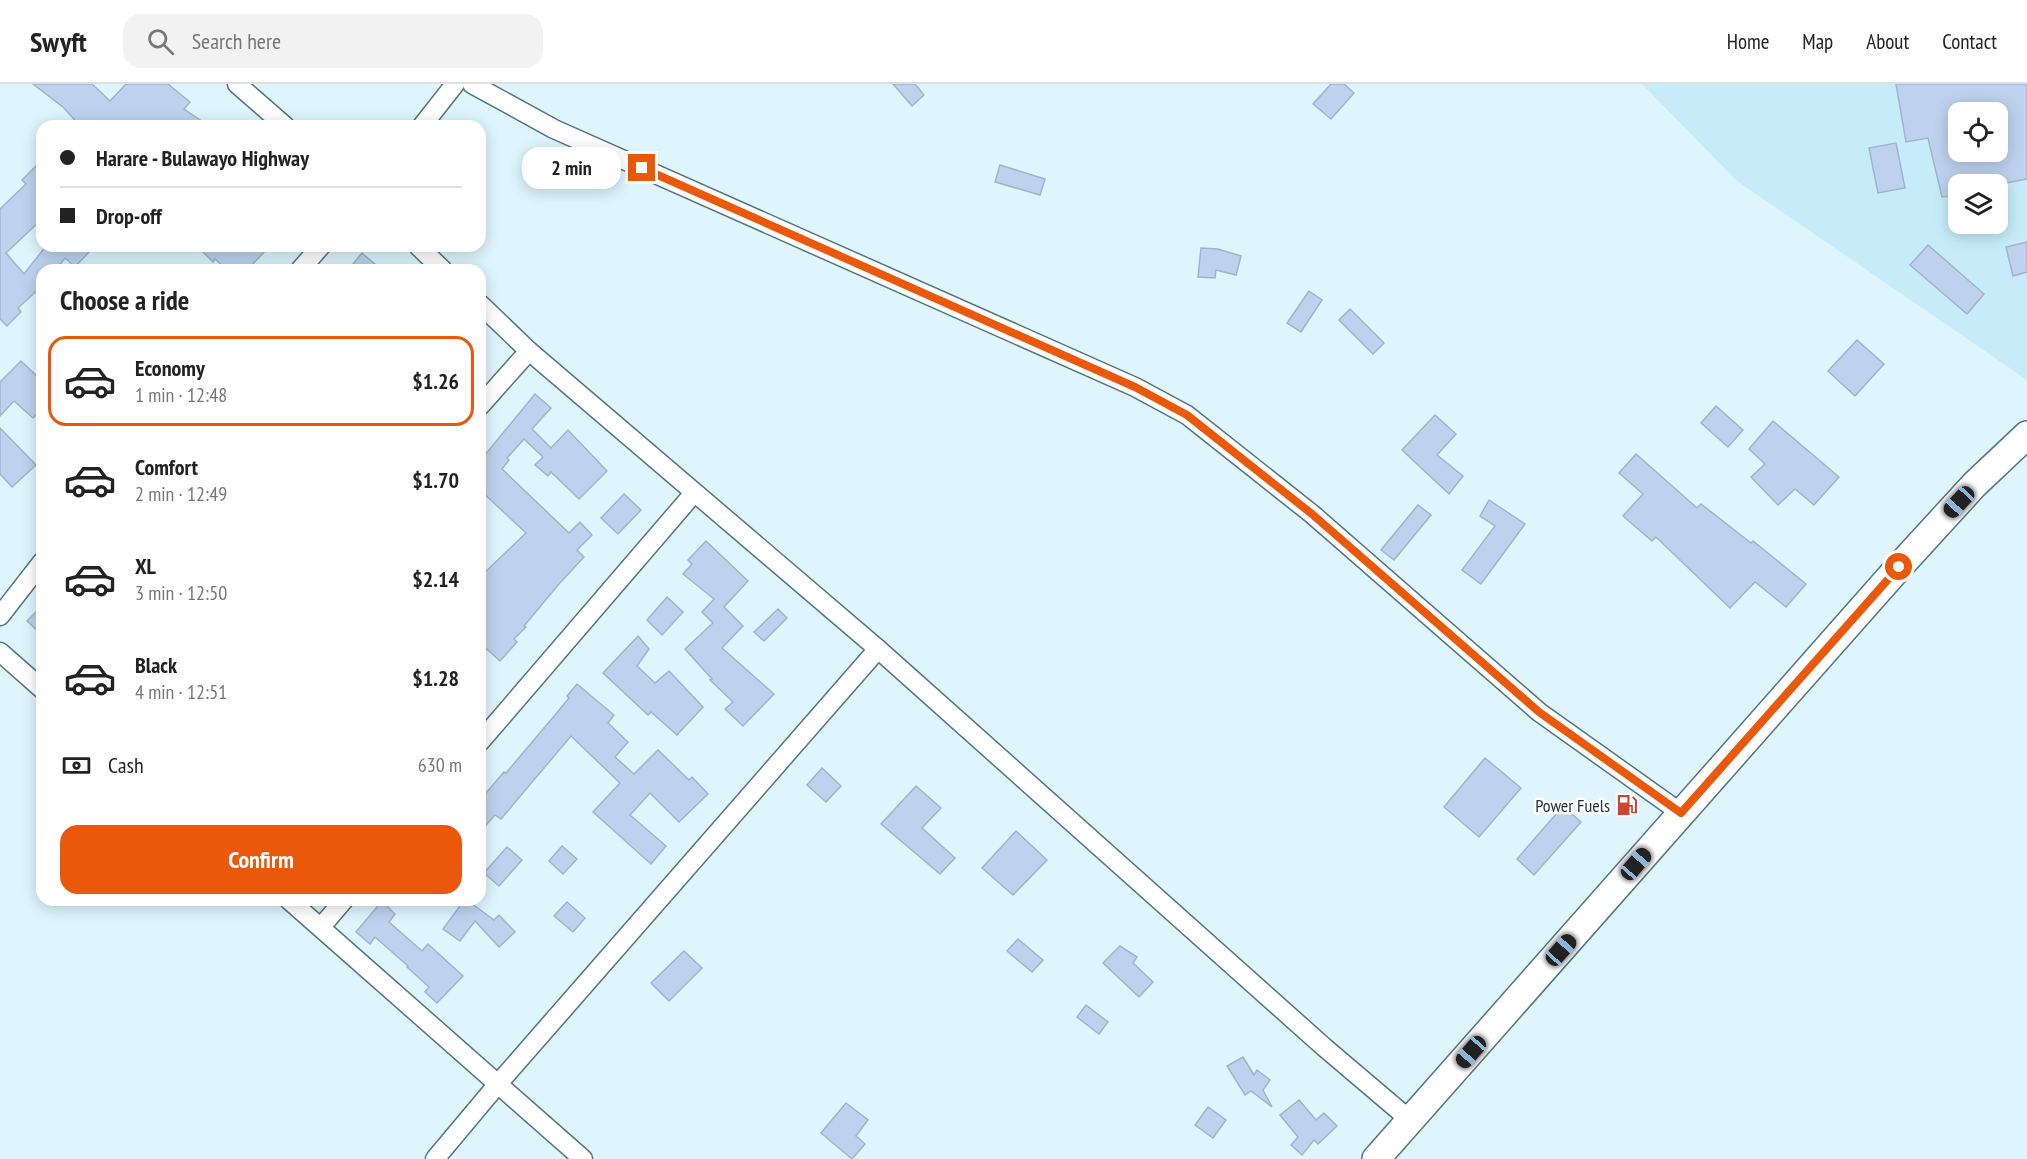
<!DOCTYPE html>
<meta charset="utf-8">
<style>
body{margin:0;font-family:"PT Sans Narrow",sans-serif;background:#f2f2f2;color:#222;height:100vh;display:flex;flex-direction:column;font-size:22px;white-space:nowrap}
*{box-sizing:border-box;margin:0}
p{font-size:20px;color:#767676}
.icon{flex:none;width:33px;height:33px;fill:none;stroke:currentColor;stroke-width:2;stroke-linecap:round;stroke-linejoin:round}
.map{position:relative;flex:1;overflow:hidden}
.side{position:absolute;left:36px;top:180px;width:450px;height:642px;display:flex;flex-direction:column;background:#fff;border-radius:18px;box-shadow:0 3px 15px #0003}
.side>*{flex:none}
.hud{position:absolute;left:36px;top:36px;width:450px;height:132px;border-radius:18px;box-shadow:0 3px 15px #0003;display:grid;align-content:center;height:132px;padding:0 24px;background:#fff}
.controls{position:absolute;left:1948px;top:18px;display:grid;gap:12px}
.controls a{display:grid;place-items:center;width:60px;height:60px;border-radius:12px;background:#fff;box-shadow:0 3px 15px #0003;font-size:30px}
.end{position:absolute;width:27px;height:27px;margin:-14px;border:8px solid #ea580c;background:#fff;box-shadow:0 0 0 3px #fff}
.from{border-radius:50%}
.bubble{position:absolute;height:42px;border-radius:18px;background:#fff;box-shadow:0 3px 15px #0003;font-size:20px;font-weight:600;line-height:42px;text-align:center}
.car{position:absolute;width:18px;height:36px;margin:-18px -9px;border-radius:8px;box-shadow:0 0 4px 2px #0007;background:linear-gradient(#222 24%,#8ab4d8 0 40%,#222 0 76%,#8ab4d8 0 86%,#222 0)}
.hud b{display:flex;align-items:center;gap:21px;height:57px;font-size:22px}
.hud b+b{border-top:2px solid #e0e0e0}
.hud i{width:15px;height:15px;background:#222}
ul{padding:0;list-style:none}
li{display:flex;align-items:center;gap:18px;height:90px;margin:0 12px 9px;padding:0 12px;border:3px solid transparent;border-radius:18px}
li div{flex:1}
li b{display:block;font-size:22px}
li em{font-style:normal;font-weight:600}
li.current{border-color:#ea580c}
li>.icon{width:54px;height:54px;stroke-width:1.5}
h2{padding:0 24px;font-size:27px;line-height:72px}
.pay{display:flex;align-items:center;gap:15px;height:66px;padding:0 24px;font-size:22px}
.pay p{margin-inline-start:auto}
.cta{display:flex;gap:12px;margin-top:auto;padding:12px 24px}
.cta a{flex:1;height:69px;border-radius:18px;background:#ea580c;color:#fff;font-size:24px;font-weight:600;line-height:69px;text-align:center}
header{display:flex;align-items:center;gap:36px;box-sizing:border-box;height:84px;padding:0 30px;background:#fff;border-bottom:2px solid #e0e0e0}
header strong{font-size:28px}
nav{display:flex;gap:33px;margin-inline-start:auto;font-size:21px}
.search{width:420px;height:54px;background:#f2f2f2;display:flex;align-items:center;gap:15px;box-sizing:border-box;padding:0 21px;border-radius:18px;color:#767676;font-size:22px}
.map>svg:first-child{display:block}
.built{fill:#c6ecfa;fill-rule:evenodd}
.building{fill:#bed2ee;stroke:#a0b3ce;stroke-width:1.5;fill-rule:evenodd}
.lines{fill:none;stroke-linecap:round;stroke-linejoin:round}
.minor-casing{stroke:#527583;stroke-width:21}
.highway-casing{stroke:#527583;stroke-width:30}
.minor{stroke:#fff;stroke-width:18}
.highway{stroke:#fff;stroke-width:27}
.route{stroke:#ea580c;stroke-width:8}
.labels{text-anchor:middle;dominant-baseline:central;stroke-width:5;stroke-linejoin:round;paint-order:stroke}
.poi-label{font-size:18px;fill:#233237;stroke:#fff;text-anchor:end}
</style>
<header>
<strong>Swyft</strong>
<div class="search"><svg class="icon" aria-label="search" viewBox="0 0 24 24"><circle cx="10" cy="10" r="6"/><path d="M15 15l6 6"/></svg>Search here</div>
<nav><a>Home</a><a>Map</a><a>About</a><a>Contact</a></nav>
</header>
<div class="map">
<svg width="2027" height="1075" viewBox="0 0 2027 1075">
<rect width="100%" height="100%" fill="#def5fe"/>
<path class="built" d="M1642,0H2027V296L1737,97ZM1959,28H1998V68H1959ZM1959,100H1998V140H1959Z"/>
<g class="building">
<path d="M33,0H92L110,17L126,0H168L190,18L184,25L209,42H80L64,24Z"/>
<path d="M893,0H915L924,11L912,22Z"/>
<path d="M1331,0H1344L1354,9L1331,35L1313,20Z"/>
<path d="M1896,0H2027V95L2001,100H1959V110L1942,113L1928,54L1906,58ZM1959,28H1998V68H1959Z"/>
<path d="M1896,59L1905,104L1878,109L1869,64Z"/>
<path d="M42,76V135L6,169L24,190L46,162H82L89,168L75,183L65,174L56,186H42V202L18,224L21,228L7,242L0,235V125L26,100L22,96Z"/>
<path d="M1000,81L1045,95L1040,111L995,98Z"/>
<path d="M2027,158V188L2013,192L2006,163Z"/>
<path d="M1928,161L1984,210L1967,230L1910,181Z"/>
<path d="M197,162H270L247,186H227L215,175L213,178Z"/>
<path d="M1201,164L1218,165L1241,172L1236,191L1216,186L1215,194L1198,193Z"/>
<path d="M362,169L382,186H348Z"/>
<path d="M1309,207L1322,216L1301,248L1287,239Z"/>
<path d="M1350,225L1384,259L1373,270L1339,236Z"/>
<path d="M1857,256L1884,280L1855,312L1828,287Z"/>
<path d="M21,277L42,297V324L33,334L14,317L0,332V298Z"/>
<path d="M535,310L551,324L532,345L551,364L568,346L607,387L579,415L551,388L548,392L535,381L543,373L524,355L507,374L509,376L502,385L569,449L580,438L592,451L577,466L584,473L559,500L524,542L526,543L514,555L517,558L500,577L480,559V493L526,449L480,406V377Z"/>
<path d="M1716,322L1743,346L1728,363L1701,339Z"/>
<path d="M1435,331L1456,350L1437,371L1463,392L1449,410L1402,366Z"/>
<path d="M1773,337L1839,393L1814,421L1795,405L1778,421L1751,393L1765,380L1749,365Z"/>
<path d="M0,344L36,381L12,403L0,390Z"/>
<path d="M1636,370L1697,424L1701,420L1751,459L1753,457L1806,500L1786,523L1755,498L1730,524L1656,453L1652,457L1623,432L1643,410L1619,389Z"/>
<path d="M624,410L641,426L618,450L601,434Z"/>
<path d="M1489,416L1525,440L1481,500L1462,486L1495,442L1480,432Z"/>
<path d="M1418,421L1431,431L1394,476L1381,466Z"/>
<path d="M706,457L748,497L724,523L743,542L722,564L774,610L743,642L725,625L733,618L710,596L712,595L685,565L713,539L702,528L714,515L683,490L692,480L688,476Z"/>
<path d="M667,513L683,528L662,551L647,536Z"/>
<path d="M42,522V551L27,537Z"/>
<path d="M778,525L787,534L764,557L754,548Z"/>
<path d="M638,552L649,565L637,582L655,599L669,587L703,623L677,651L651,628L648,631L603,589Z"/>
<path d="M577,600L614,631L608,639L628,658L615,673L634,690L658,666L689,696L692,693L708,710L679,738L650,709L630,731L666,762L651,780L593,728L620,699L571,652L501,735L495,731L480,748V716L504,688L506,689L555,631L569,614L567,612Z"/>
<path d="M1485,674L1521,704L1479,753L1444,723Z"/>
<path d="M822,684L841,702L826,718L807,701Z"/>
<path d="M916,702L941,724L922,744L955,774L940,790L881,740Z"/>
<path d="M1563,722L1581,738L1534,791L1517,775Z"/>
<path d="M1016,747L1047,776L1013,811L982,784Z"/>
<path d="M562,762L577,775L563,790L549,777Z"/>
<path d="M507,763L522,776L499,802L484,789Z"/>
<path d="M454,816H467L494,836L499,831L515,848L499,863L475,837L460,857L443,845L460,822Z"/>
<path d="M382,817L395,830L389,838L422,867L428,860L463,892L437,919L425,908L429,903L407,883L408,882L375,853L370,860L356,848Z"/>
<path d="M567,818L585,834L573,848L554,832Z"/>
<path d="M1018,855L1043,876L1032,888L1007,867Z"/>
<path d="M1120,862L1137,873L1133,879L1153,898L1139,913L1103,879Z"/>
<path d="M684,867L702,884L669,917L651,899Z"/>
<path d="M1086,921L1108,938L1099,950L1077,933Z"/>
<path d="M1243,973L1254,991L1257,986L1270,996L1263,1006L1272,1023L1251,1007L1245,1011L1227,982Z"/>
<path d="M1299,1016L1316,1036L1324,1029L1337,1042L1318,1060L1314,1056L1302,1071L1291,1061L1298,1053L1280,1031Z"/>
<path d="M846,1019L868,1036L856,1052L865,1060L852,1075L821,1049Z"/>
<path d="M1208,1023L1226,1036L1213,1054L1195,1041Z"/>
</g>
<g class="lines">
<defs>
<g id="minor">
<path d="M237,0L285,42"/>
<path d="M472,0L554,45L1135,303L1187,331L1312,430L1539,628L1681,729"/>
<path d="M422,42L455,0"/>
<path d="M418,162L443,186"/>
<path d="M300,186L321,162"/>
<path d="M480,220L529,267L878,565L1324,963L1410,1036"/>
<path d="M480,322L529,267"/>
<path d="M0,532L42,478"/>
<path d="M0,568L42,605"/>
<path d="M480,658L694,409"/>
<path d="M289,816L583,1075"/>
<path d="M321,843L344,816"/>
<path d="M435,1075L497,1001L878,565"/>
</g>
<path id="highway" d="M1376,1075L1899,483L1974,401L2027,351"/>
</defs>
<use href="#minor" class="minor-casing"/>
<use href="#highway" class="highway-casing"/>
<use href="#minor" class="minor"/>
<use href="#highway" class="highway"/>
</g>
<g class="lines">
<path class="route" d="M642,84L1135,303L1187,331L1312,430L1539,628L1681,729L1899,483"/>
</g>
<defs>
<symbol id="fuel-bare" viewBox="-9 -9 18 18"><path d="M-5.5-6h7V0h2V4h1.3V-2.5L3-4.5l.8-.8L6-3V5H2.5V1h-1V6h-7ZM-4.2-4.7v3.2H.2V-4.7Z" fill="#d14433" stroke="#fff" stroke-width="2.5" paint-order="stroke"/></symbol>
</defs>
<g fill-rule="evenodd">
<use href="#fuel-bare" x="1612" y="706" width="30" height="30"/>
</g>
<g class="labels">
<g class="poi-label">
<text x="1610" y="721">Power Fuels</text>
</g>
</g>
</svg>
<div class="controls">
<a><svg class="icon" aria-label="locate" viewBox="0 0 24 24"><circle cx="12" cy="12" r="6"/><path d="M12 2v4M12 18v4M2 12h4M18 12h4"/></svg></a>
<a><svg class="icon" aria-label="layers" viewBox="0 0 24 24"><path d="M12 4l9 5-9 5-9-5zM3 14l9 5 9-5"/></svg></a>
</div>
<i class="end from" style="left:1899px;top:483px"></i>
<i class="end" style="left:642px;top:84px"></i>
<div class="bubble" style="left:522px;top:63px;width:99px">2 min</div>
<i class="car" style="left:1959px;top:418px;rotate:223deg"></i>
<i class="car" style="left:1636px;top:780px;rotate:41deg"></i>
<i class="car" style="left:1561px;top:866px;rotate:42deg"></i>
<i class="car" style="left:1471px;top:968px;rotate:221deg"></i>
<div class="hud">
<b><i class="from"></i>Harare - Bulawayo Highway</b>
<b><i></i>Drop-off</b>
</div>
<section class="side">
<h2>Choose a ride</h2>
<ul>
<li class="current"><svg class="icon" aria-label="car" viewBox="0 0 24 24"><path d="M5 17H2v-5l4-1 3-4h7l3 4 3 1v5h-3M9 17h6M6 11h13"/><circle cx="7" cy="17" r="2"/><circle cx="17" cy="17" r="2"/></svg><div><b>Economy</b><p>1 min · 12:48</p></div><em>$1.26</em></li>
<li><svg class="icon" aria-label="car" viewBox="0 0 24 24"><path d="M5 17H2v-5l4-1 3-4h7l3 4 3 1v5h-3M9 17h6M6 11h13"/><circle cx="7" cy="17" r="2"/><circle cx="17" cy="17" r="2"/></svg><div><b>Comfort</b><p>2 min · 12:49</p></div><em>$1.70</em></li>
<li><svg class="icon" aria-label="car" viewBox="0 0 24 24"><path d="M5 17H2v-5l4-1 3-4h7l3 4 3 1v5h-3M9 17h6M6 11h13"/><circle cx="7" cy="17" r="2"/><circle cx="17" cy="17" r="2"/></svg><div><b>XL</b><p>3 min · 12:50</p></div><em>$2.14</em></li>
<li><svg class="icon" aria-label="car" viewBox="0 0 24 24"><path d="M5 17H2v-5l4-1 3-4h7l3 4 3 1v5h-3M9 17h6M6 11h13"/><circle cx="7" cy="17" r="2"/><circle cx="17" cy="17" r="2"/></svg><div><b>Black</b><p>4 min · 12:51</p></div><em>$1.28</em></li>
</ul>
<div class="pay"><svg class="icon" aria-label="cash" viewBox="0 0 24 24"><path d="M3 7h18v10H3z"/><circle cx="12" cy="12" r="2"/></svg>Cash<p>630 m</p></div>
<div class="cta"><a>Confirm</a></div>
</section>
</div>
